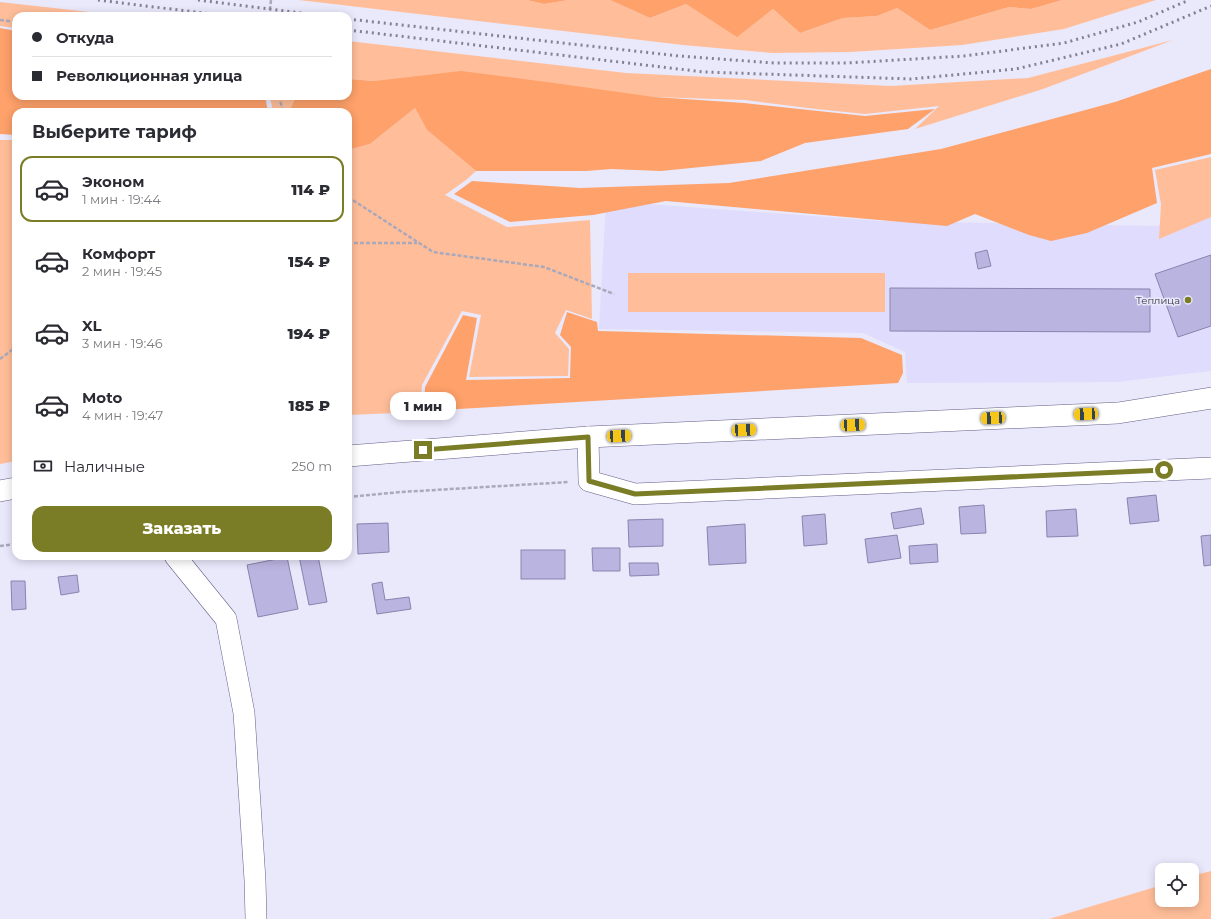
<!DOCTYPE html>
<html lang="ru">
<meta charset="utf-8">
<style>
body{margin:0;font-family:Montserrat,sans-serif;background:#f2f2f3;color:#2b2b33;height:100vh;display:flex;flex-direction:column;font-size:15px;white-space:nowrap}
*{box-sizing:border-box;margin:0}
p{font-size:13px;color:#7c7c81}
.icon{flex:none;width:22px;height:22px;fill:none;stroke:currentColor;stroke-width:2;stroke-linecap:round;stroke-linejoin:round}
.map{position:relative;flex:1;overflow:hidden}
.drawer{position:absolute;left:12px;top:108px;width:340px;height:452px;display:flex;flex-direction:column;background:#fff;border-radius:12px;box-shadow:0 2px 10px #0003}
.drawer>*{flex:none}
.hud{position:absolute;left:12px;top:12px;width:340px;height:88px;border-radius:12px;box-shadow:0 2px 10px #0003;display:grid;align-content:center;height:88px;padding:0 20px;background:#fff}
.tools{position:absolute;left:1155px;top:863px;display:grid;gap:8px}
.tools a{display:grid;place-items:center;width:44px;height:44px;border-radius:8px;background:#fff;box-shadow:0 2px 10px #0003;font-size:20px}
.end{position:absolute;width:18px;height:18px;margin:-9px;border:5px solid #7b7d26;background:#fff;box-shadow:0 0 0 2px #fff}
.from{border-radius:50%}
.bubble{position:absolute;height:28px;border-radius:12px;background:#fff;box-shadow:0 2px 10px #0003;font-size:13px;font-weight:800;line-height:28px;text-align:center}
.car{position:absolute;width:12px;height:24px;margin:-12px -6px;border-radius:5px;box-shadow:0 0 3px 1px #0007;background:linear-gradient(#f5c518 24%,#345 0 40%,#f5c518 0 76%,#345 0 86%,#f5c518 0)}
.hud b{display:flex;align-items:center;gap:14px;height:38px;font-size:15px}
.hud b+b{border-top:1px solid #e1e1e2}
.hud i{width:10px;height:10px;background:#2b2b33}
ul{padding:0;list-style:none}
li{display:flex;align-items:center;gap:12px;height:66px;margin:0 8px 6px;padding:0 12px;border:2px solid transparent;border-radius:12px}
li div{flex:1}
li b{display:block;font-size:15px}
li em{font-style:normal;font-weight:800}
li.selected{border-color:#7b7d26}
li>.icon{width:36px;height:36px;stroke-width:1.5}
h2{padding:0 20px;font-size:18px;line-height:48px}
.pay{display:flex;align-items:center;gap:10px;height:44px;padding:0 20px;font-size:15px}
.pay p{margin-inline-start:auto}
.button{display:flex;gap:8px;margin-top:auto;padding:8px 20px}
.button a{flex:1;height:46px;border-radius:12px;background:#7b7d26;color:#fff;font-size:16px;font-weight:800;line-height:46px;text-align:center}
.map>svg:first-child{display:block}
.built{fill:#e0dcfd}
.green{fill:#ffbe99}
.forest{fill:#fea16a}
.building{fill:#bab4e1;stroke:#8983ae}
.lines{fill:none;stroke-linecap:round;stroke-linejoin:round}
.minor-casing{stroke:#635e86;stroke-width:22}
.path{stroke:#aaa8bb;stroke-width:2.5;stroke-dasharray:4 2;stroke-linecap:butt}
.minor{stroke:#fff;stroke-width:21}
.rail{stroke:#838194;stroke-width:3;stroke-dasharray:2 4;stroke-linecap:butt}
.route{stroke:#7b7d26;stroke-width:5}
.poi-dot{fill:#7b7d26;stroke:#eae8fb;stroke-width:1.5}
.labels{text-anchor:middle;dominant-baseline:central;stroke-width:3;stroke-linejoin:round;paint-order:stroke}
.poi-label{font-size:10px;fill:#333143;stroke:#eae8fb;text-anchor:end}
</style>
<div class="map">
<svg width="1211" height="919" viewBox="0 0 1211 919">
<rect width="100%" height="100%" fill="#eae8fb"/>
<path class="built" d="M606,201L882,221L1157,226L1211,210V371L1117,382L907,383L905,352L863,333L599,329Z"/>
<g class="green">
<path d="M299,0H527L544,4L568,0H610L650,18L686,4L737,36L773,9L800,33L843,18L877,16L897,8L930,30L1009,7L1031,9L1062,0H1156L1064,29L962,45L850,52L772,53L683,45Z"/>
<path d="M0,2L125,16H16V28L0,26Z"/>
<path d="M1173,40L1043,89L915,129L939,106L865,114L816,109L745,100L654,97L375,81L348,79V41L626,73L891,86L1028,78Z"/>
<path d="M270,96H296L290,110L291,112H273Z"/>
<path d="M415,108L427,130L476,171L466,180L445,195L507,227L590,220L592,319L566,310L555,333L569,349L568,376L469,377L481,315L462,311L422,385L420,412L348,415V150L370,144Z"/>
<path d="M0,140H16V461L0,464Z"/>
<path d="M1211,157V217L1159,239L1161,204L1155,170Z"/>
<rect x="628" y="273" width="257" height="39"/>
<path d="M1211,871V919H1049L1162,885V900H1192V876Z"/>
</g>
<g class="forest">
<path d="M527,0H568L544,4Z"/>
<path d="M610,0H1062L1031,9L1009,7L930,30L897,8L877,16L843,18L800,33L773,9L737,37L686,4L650,18Z"/>
<path d="M0,28L16,31V96H265L268,112H16V135L0,134Z"/>
<path d="M1211,69V154L1152,168L1157,203L1087,233L1051,241L1029,235L975,214L947,226L666,201L593,215L510,222L454,194L472,181L580,188L729,183L941,149L1115,102Z"/>
<path d="M461,71L554,83L654,97L744,103L865,116L935,109L908,129L805,143L761,161L661,171L611,169L586,171H476L427,130L415,108L370,144L348,150V112H291L290,110L296,96H348V79L375,81Z"/>
<path d="M567,312L597,322L598,331L861,338L902,355L903,373L898,383L424,411L425,387L463,315L477,318L466,380L570,378L571,347L560,335Z"/>
</g>
<g class="building">
<path d="M987,250L991,266L978,269L975,253Z"/>
<path d="M1211,255V326L1178,337L1155,274Z"/>
<path d="M890,288L1150,289V332L890,331Z"/>
<path d="M1156,495L1159,521L1130,524L1127,498Z"/>
<path d="M984,505L986,533L961,534L959,507Z"/>
<path d="M921,508L924,524L894,529L891,513Z"/>
<path d="M1076,509L1078,536L1047,537L1046,511Z"/>
<path d="M825,514L827,544L804,546L802,516Z"/>
<path d="M663,519V546L629,547L628,520Z"/>
<path d="M388,523L389,552L358,554L357,524Z"/>
<path d="M745,524L746,563L709,565L707,527Z"/>
<path d="M897,535L901,558L868,563L865,539Z"/>
<path d="M1211,535V565L1204,566L1201,536Z"/>
<path d="M937,544L938,562L910,564L909,546Z"/>
<path d="M592,548H620V571H593Z"/>
<rect x="521" y="550" width="44" height="29"/>
<path d="M299,556H318L327,602L309,605Z"/>
<path d="M287,557L298,609L258,617L247,565Z"/>
<path d="M629,563H658L659,575L630,576Z"/>
<path d="M77,575L79,592L61,595L58,577Z"/>
<path d="M11,581H25L26,609L12,610Z"/>
<path d="M382,582L385,600L409,597L411,609L377,614L372,584Z"/>
</g>
<g class="lines">
<defs>
<g id="minor">
<path d="M588,437L589,481L635,494L1211,468"/>
<path d="M348,456L588,437L1118,413L1211,398"/>
<path d="M0,491L16,488"/>
<path d="M175,556L226,619L244,713L255,880L256,919"/>
</g>
</defs>
<use href="#minor" class="minor-casing"/>
<g class="path">
<path d="M269,16L271,0"/>
<path d="M0,20L16,22"/>
<path d="M279,96L283,112"/>
<path d="M348,197L433,252L544,267L614,294"/>
<path d="M348,243H417"/>
<path d="M0,359L16,347"/>
<path d="M348,497L401,492L569,482"/>
<path d="M0,546L16,544"/>
</g>
<use href="#minor" class="minor"/>
<g class="rail">
<path d="M98,0L227,16"/>
<path d="M198,0L325,16"/>
<path d="M348,19L679,56L774,63H847L964,56L1064,43L1138,22L1189,0"/>
<path d="M348,30L704,72L911,79L1016,69L1121,44L1211,6"/>
</g>
</g>
<g class="lines">
<path class="route" d="M423,450L588,437L589,481L635,494L1164,470"/>
</g>
<circle class="poi-dot" cx="1188" cy="300" r="4"/>
<g class="labels">
<g class="poi-label">
<text x="1180" y="300">Теплица</text>
</g>
</g>
</svg>
<div class="tools">
<a><svg class="icon" aria-label="locate" viewBox="0 0 24 24"><circle cx="12" cy="12" r="6"/><path d="M12 2v4M12 18v4M2 12h4M18 12h4"/></svg></a>
</div>
<i class="end from" style="left:1164px;top:470px"></i>
<i class="end" style="left:423px;top:450px"></i>
<div class="bubble" style="left:390px;top:392px;width:66px">1 мин</div>
<i class="car" style="left:1086px;top:414px;rotate:267deg"></i>
<i class="car" style="left:993px;top:418px;rotate:267deg"></i>
<i class="car" style="left:853px;top:425px;rotate:87deg"></i>
<i class="car" style="left:744px;top:430px;rotate:87deg"></i>
<i class="car" style="left:619px;top:436px;rotate:87deg"></i>
<div class="hud">
<b><i class="from"></i>Откуда</b>
<b><i></i>Революционная улица</b>
</div>
<section class="drawer">
<h2>Выберите тариф</h2>
<ul>
<li class="selected"><svg class="icon" aria-label="car" viewBox="0 0 24 24"><path d="M5 17H2v-5l4-1 3-4h7l3 4 3 1v5h-3M9 17h6M6 11h13"/><circle cx="7" cy="17" r="2"/><circle cx="17" cy="17" r="2"/></svg><div><b>Эконом</b><p>1 мин · 19:44</p></div><em>114 ₽</em></li>
<li><svg class="icon" aria-label="car" viewBox="0 0 24 24"><path d="M5 17H2v-5l4-1 3-4h7l3 4 3 1v5h-3M9 17h6M6 11h13"/><circle cx="7" cy="17" r="2"/><circle cx="17" cy="17" r="2"/></svg><div><b>Комфорт</b><p>2 мин · 19:45</p></div><em>154 ₽</em></li>
<li><svg class="icon" aria-label="car" viewBox="0 0 24 24"><path d="M5 17H2v-5l4-1 3-4h7l3 4 3 1v5h-3M9 17h6M6 11h13"/><circle cx="7" cy="17" r="2"/><circle cx="17" cy="17" r="2"/></svg><div><b>XL</b><p>3 мин · 19:46</p></div><em>194 ₽</em></li>
<li><svg class="icon" aria-label="car" viewBox="0 0 24 24"><path d="M5 17H2v-5l4-1 3-4h7l3 4 3 1v5h-3M9 17h6M6 11h13"/><circle cx="7" cy="17" r="2"/><circle cx="17" cy="17" r="2"/></svg><div><b>Moto</b><p>4 мин · 19:47</p></div><em>185 ₽</em></li>
</ul>
<div class="pay"><svg class="icon" aria-label="cash" viewBox="0 0 24 24"><path d="M3 7h18v10H3z"/><circle cx="12" cy="12" r="2"/></svg>Наличные<p>250 m</p></div>
<div class="button"><a>Заказать</a></div>
</section>
</div>
